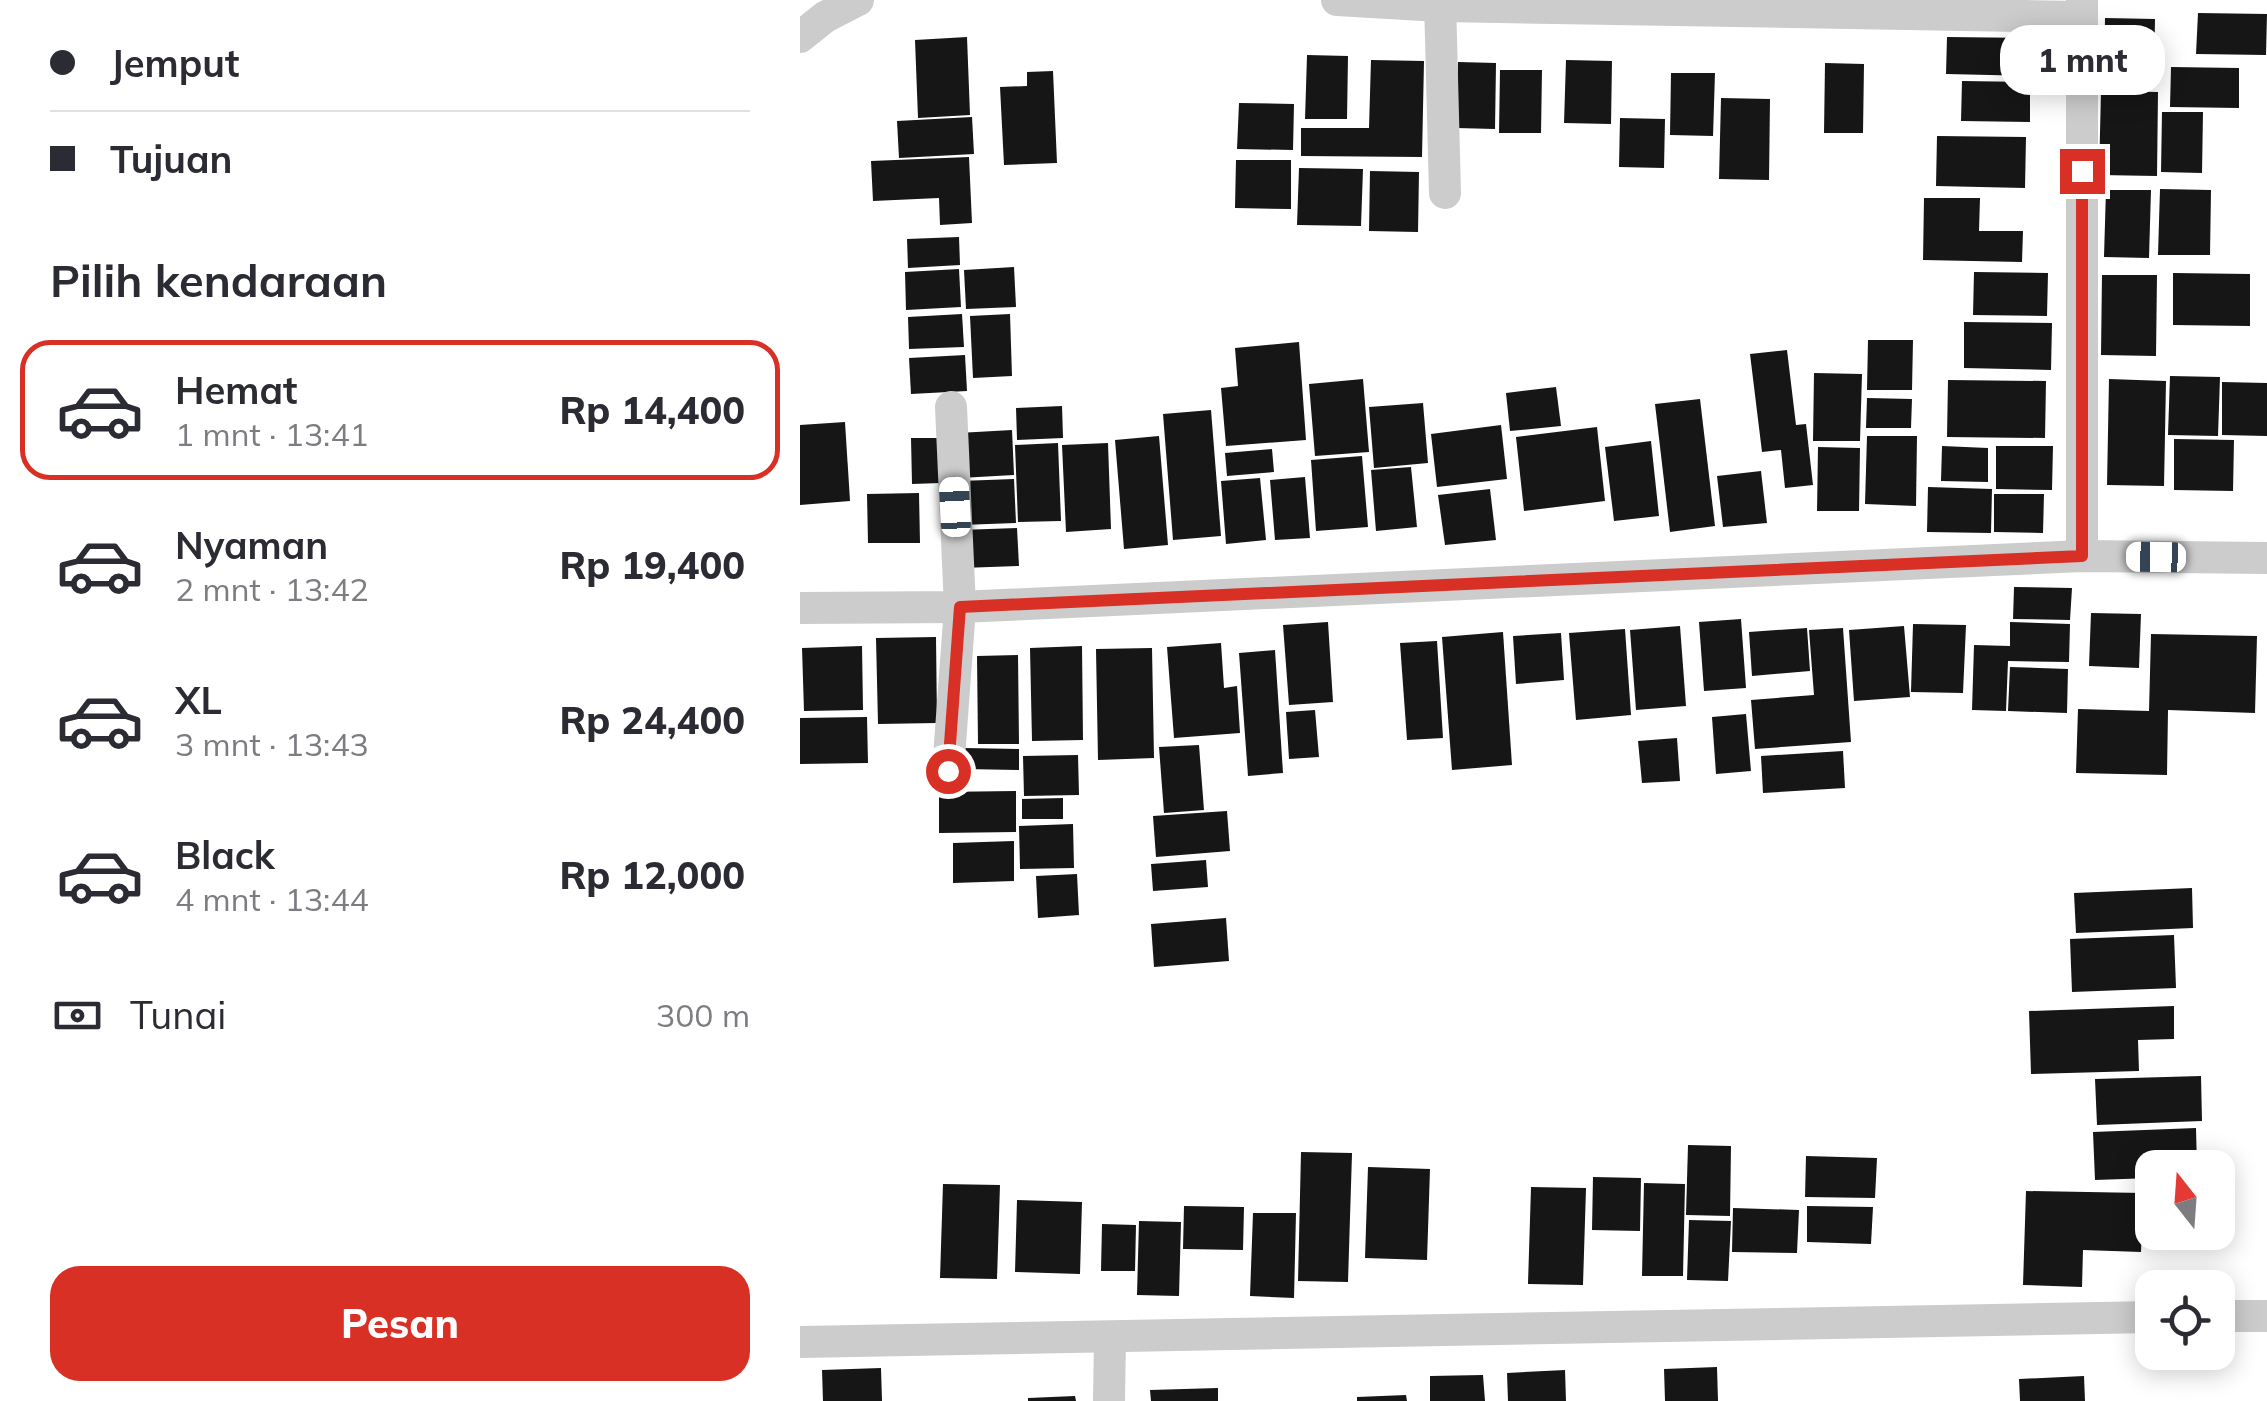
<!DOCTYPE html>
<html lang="id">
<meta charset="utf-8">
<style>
body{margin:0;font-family:Mulish,sans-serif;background:#f2f2f3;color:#2b2b33;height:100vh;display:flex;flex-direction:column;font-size:38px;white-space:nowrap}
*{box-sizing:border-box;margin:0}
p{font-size:32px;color:#7c7c81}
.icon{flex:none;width:55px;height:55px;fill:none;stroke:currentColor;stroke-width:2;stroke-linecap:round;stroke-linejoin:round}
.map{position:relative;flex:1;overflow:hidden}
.side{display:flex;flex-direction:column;background:#fff;width:800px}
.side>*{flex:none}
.top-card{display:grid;align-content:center;height:220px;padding:0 50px;background:#fff}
.needle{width:65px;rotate:343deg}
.buttons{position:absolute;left:1335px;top:1150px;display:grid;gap:20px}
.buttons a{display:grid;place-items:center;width:100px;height:100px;border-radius:20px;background:#fff;box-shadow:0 5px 25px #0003;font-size:50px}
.end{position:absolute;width:45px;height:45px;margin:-22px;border:12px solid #d93025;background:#fff;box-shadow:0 0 0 5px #fff}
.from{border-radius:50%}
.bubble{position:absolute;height:70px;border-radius:30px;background:#fff;box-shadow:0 5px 25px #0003;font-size:32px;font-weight:800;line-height:70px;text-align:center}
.car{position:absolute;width:30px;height:60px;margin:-30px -15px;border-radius:12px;box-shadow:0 0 8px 2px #0007;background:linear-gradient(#fff 24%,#345 0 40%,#fff 0 76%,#345 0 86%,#fff 0)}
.top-card b{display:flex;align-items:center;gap:35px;height:95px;font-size:38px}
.top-card b+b{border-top:2px solid #e1e1e2}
.top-card i{width:25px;height:25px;background:#2b2b33}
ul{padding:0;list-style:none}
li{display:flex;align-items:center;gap:30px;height:140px;margin:0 20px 15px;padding:0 30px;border:5px solid transparent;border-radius:30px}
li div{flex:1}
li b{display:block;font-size:38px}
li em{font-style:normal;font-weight:800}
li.selected{border-color:#d93025}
li>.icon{width:90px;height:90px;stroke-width:1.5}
h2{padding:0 50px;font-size:45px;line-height:120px}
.pay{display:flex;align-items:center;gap:25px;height:110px;padding:0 50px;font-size:38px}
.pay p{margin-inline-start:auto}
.primary-button{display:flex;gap:20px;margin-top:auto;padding:20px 50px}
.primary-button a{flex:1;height:115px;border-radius:30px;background:#d93025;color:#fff;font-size:40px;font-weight:800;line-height:115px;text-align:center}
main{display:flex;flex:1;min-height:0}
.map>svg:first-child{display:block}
.building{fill:#161616}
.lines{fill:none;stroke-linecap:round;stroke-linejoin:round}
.street{stroke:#ccc;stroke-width:32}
.route{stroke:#d93025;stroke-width:12}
</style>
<main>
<section class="side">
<div class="top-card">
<b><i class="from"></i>Jemput</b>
<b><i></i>Tujuan</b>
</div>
<h2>Pilih kendaraan</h2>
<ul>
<li class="selected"><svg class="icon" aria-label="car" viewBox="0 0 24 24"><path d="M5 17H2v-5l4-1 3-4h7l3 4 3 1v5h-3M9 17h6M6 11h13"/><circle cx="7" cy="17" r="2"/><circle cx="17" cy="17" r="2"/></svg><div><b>Hemat</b><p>1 mnt · 13:41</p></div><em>Rp 14,400</em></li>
<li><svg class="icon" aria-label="car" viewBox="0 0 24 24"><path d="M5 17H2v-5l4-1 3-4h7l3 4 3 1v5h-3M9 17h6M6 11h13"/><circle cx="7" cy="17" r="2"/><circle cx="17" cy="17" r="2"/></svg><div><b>Nyaman</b><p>2 mnt · 13:42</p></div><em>Rp 19,400</em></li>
<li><svg class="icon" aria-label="car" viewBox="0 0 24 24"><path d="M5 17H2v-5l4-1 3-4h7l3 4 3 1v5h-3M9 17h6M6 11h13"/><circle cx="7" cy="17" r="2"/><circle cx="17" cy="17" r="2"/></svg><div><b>XL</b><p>3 mnt · 13:43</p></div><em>Rp 24,400</em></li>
<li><svg class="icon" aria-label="car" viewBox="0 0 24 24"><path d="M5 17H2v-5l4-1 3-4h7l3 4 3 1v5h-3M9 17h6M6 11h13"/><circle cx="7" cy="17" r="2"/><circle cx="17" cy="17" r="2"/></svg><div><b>Black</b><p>4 mnt · 13:44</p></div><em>Rp 12,000</em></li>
</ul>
<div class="pay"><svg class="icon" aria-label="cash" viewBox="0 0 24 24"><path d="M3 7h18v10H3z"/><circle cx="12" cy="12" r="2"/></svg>Tunai<p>300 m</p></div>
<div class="primary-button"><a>Pesan</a></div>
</section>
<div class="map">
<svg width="1467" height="1401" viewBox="0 0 1467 1401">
<rect width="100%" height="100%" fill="#fff"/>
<g class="building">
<path d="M1398,13L1467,14L1466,55L1396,54Z"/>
<path d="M1305,18L1355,19L1354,76H1304Z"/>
<path d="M167,37L170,115L118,118L115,40Z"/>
<path d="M1147,37L1238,38L1237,76L1146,74Z"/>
<path d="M507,55L548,56L547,119H505Z"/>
<path d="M571,60L624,61L622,157L501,156V128H569Z"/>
<path d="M766,60L812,61L811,124L764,123Z"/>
<path d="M658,62L696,63L695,129L656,128Z"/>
<path d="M1025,63L1064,64L1063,133H1024Z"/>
<path d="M1371,67L1439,68V108L1370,107Z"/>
<path d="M700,70H742L741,133H699Z"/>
<path d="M253,71L257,163L204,165L200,87L227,86V72Z"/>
<path d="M871,73H915L913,136L870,135Z"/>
<path d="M1162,81L1230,82V122L1161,121Z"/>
<path d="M1301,91L1358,92L1357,176L1299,175Z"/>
<path d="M921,98L970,99L969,180L919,179Z"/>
<path d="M439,103L494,104L493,150L437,149Z"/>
<path d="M1362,112H1403L1402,173L1361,172Z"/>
<path d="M172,117L174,154L99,158L97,121Z"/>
<path d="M820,118L865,119L864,168L819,167Z"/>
<path d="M1137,136L1226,137L1225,188L1136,186Z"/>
<path d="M169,157L172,223L140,225L139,198L73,201L71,161Z"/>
<path d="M436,160H491V209L435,208Z"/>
<path d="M499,168L563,169L561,226L497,225Z"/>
<path d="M570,171L619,172L618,232L569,231Z"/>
<path d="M1360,189L1411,190L1410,255H1358Z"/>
<path d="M1306,190H1351L1349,258L1304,257Z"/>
<path d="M1124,198H1180L1179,231H1223L1222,262L1123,260Z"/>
<path d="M159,237L160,265L108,268L107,239Z"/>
<path d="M214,267L216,307L166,309L164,270Z"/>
<path d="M159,269L161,307L106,310L105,272Z"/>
<path d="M1174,272L1248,273L1247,316L1173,315Z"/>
<path d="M1373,273L1450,274V326L1373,325Z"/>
<path d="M1302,275H1357L1356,356L1301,355Z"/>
<path d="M162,314L164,347L109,349L108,317Z"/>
<path d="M210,314L212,376L173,378L170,316Z"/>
<path d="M1164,322L1252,323L1251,370L1164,368Z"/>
<path d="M1068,340H1113L1112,390H1067Z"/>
<path d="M499,342L506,440L426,446L421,388L438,386L435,348Z"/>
<path d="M987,350L996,425L1006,424L1013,485L985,488L981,450L962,452L950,354Z"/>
<path d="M165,355L167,391L111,394L109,358Z"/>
<path d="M1014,373L1062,374L1060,441H1013Z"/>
<path d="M1370,376L1420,377L1418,436L1368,435Z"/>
<path d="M563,379L569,452L515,456L509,384Z"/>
<path d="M1309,379L1366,381L1364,486L1307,485Z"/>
<path d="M1148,380L1246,381L1245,438L1147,437Z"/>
<path d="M1422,382L1467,383V436L1422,435Z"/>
<path d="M756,387L761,426L710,431L706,393Z"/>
<path d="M1067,398L1112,399L1111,428H1066Z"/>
<path d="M900,399L915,526L870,532L855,404Z"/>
<path d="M623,403L628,463L574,468L569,407Z"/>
<path d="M262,406L263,438L217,440L216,408Z"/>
<path d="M411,410L421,536L373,540L363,414Z"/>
<path d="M45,422L50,501L0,505V425Z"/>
<path d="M701,425L707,479L637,487L631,434Z"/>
<path d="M797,427L805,501L724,511L716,437Z"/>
<path d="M212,430L214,475L160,478L158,433Z"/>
<path d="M359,436L368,545L324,549L315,440Z"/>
<path d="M1067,436H1117L1116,506L1065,504Z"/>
<path d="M111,438H141V483L112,484Z"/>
<path d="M1374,439L1434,440L1433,491L1374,490Z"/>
<path d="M851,441L859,516L814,521L805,447Z"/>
<path d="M258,443L261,521L218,522L215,445Z"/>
<path d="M308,443L311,529L266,532L262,445Z"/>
<path d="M1142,446L1188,448V482L1141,481Z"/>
<path d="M1196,446H1253L1252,490L1196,489Z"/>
<path d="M1018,447L1060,448L1059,511H1017Z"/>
<path d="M472,449L474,472L427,476L425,453Z"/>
<path d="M562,456L568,527L516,531L511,460Z"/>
<path d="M611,467L617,527L576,531L571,470Z"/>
<path d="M961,471L967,523L923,527L917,476Z"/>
<path d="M505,477L510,538L475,540L470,480Z"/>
<path d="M460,478L466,540L426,544L421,481Z"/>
<path d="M214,479L216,523L161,525L160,481Z"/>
<path d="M1128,487L1192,489L1191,533L1127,532Z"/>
<path d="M690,489L696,540L645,545L638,495Z"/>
<path d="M119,493L120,543H68L67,494Z"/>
<path d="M1194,494H1244L1243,533L1194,532Z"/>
<path d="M217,528L219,566L162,568L160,530Z"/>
<path d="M1214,587L1272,588L1270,620L1213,619Z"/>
<path d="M1291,613L1341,614L1339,668L1289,666Z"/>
<path d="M941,619L946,688L904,691L899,622Z"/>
<path d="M528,622L533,702L489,705L483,625Z"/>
<path d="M1210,622L1270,624L1269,662L1208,661L1206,711L1172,710L1174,645L1210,646Z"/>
<path d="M1113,624L1166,625L1163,693L1111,692Z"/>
<path d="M880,626L886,706L836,710L830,630Z"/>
<path d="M1104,626L1110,697L1054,701L1049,630Z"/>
<path d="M1007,628L1010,671L952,676L949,632Z"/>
<path d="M1043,628L1051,742L955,749L951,700L1014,695L1009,630Z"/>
<path d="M825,629L831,715L776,720L769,633Z"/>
<path d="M703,632L712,765L652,770L642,637Z"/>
<path d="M761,633L764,680L716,684L713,636Z"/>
<path d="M1351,634L1457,636L1455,713L1368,710L1367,775L1276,773L1278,709L1349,711Z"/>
<path d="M136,637L137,723L78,724L76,638Z"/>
<path d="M637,641L643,738L607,740L600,643Z"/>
<path d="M421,643L424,688L437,686L440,733L374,738L367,647Z"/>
<path d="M62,646L63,710L4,711L2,648Z"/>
<path d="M282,646L283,740L232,741L230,648Z"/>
<path d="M352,648L354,758L298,760L296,649Z"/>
<path d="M475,650L483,773L448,776L439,653Z"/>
<path d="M218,655L219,744H178L177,656Z"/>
<path d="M1210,667L1268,669L1267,713L1208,711Z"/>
<path d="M515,710L519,757L489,759L486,712Z"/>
<path d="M946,714L951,771L916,774L912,717Z"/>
<path d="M67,717L68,763L0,764V718Z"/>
<path d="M877,738L880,781L842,783L838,741Z"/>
<path d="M399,745L404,810L364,813L359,747Z"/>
<path d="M165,748L219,749V770L164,769Z"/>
<path d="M1043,751L1045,788L963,793L961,756Z"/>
<path d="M278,755L279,795L224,796L223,756Z"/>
<path d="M216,791V832L139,833V792Z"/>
<path d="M263,798V819H222V799Z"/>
<path d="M427,811L430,851L356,857L353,816Z"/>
<path d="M273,824L274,868L220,869L219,826Z"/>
<path d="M214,841V881L153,883V843Z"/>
<path d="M406,860L408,887L353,891L351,864Z"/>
<path d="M277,874L279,915L238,918L236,876Z"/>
<path d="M1392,888L1393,928L1276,933L1274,893Z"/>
<path d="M426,918L429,961L354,967L351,924Z"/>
<path d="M1374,935L1376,988L1272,992L1270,939Z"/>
<path d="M1374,1006V1039L1338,1040L1339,1071L1231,1074L1229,1011Z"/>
<path d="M1401,1076L1402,1121L1297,1125L1295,1079Z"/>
<path d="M1396,1128L1397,1168H1352V1178L1295,1180L1293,1132Z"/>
<path d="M888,1145L931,1146L930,1216L886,1215Z"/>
<path d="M501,1152L552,1153L548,1282L498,1281Z"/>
<path d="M1006,1156L1077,1158L1075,1198L1005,1197Z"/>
<path d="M568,1167L630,1169L627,1260L565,1258Z"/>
<path d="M793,1177L841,1178L840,1231L792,1230Z"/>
<path d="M844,1183L885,1184L883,1276H842Z"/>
<path d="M143,1184L200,1185L197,1279L140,1278Z"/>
<path d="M731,1187L786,1188L783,1285L728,1284Z"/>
<path d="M1226,1191L1343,1193L1341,1252L1283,1250L1282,1287L1223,1285Z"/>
<path d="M217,1200L282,1202L280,1274L215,1272Z"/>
<path d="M384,1206L444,1207L443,1250L383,1249Z"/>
<path d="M1007,1206L1073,1207L1071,1244L1007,1242Z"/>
<path d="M933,1208L999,1210L997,1253L932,1252Z"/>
<path d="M453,1213H496L494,1298L450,1296Z"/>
<path d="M889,1220L931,1221L928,1281L887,1280Z"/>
<path d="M339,1221L381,1222L379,1296L337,1295Z"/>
<path d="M302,1224L336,1225L335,1271H301Z"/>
<path d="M917,1367L918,1401H865L864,1369Z"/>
<path d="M81,1368L82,1401H23L22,1370Z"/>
<path d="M765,1370L766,1401H708L707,1373Z"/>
<path d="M683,1375L685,1401H630V1376Z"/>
<path d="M1284,1376L1285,1401H1220L1219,1379Z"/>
<path d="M418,1388V1401H351L350,1390Z"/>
<path d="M606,1395L607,1401H557V1397Z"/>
<path d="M275,1396L276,1401H228V1398Z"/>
</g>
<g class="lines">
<g class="street">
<path d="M537,0L640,6L1282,17"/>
<path d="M640,0L645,193"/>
<path d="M1282,0V556"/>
<path d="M0,37L25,17L58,0"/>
<path d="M0,608L160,607L1282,556L1467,558"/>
<path d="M148,771L160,607L151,407"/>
<path d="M1418,1316H1467"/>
<path d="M0,1342L1352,1317"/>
<path d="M309,1401L310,1337"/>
</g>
</g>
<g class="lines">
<path class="route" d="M148,771L160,607L1282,556V171"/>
</g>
</svg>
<div class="buttons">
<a><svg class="needle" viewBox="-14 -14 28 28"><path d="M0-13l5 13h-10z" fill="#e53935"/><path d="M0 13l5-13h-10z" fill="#7c7c81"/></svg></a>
<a><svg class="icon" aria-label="locate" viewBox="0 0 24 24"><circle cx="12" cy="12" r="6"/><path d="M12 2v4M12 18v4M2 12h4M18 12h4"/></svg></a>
</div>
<i class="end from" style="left:148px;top:771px"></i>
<i class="end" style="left:1282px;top:171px"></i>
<div class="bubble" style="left:1200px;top:25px;width:165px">1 mnt</div>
<i class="car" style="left:155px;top:507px;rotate:357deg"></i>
<i class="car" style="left:1356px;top:557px;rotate:271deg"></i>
</div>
</main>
